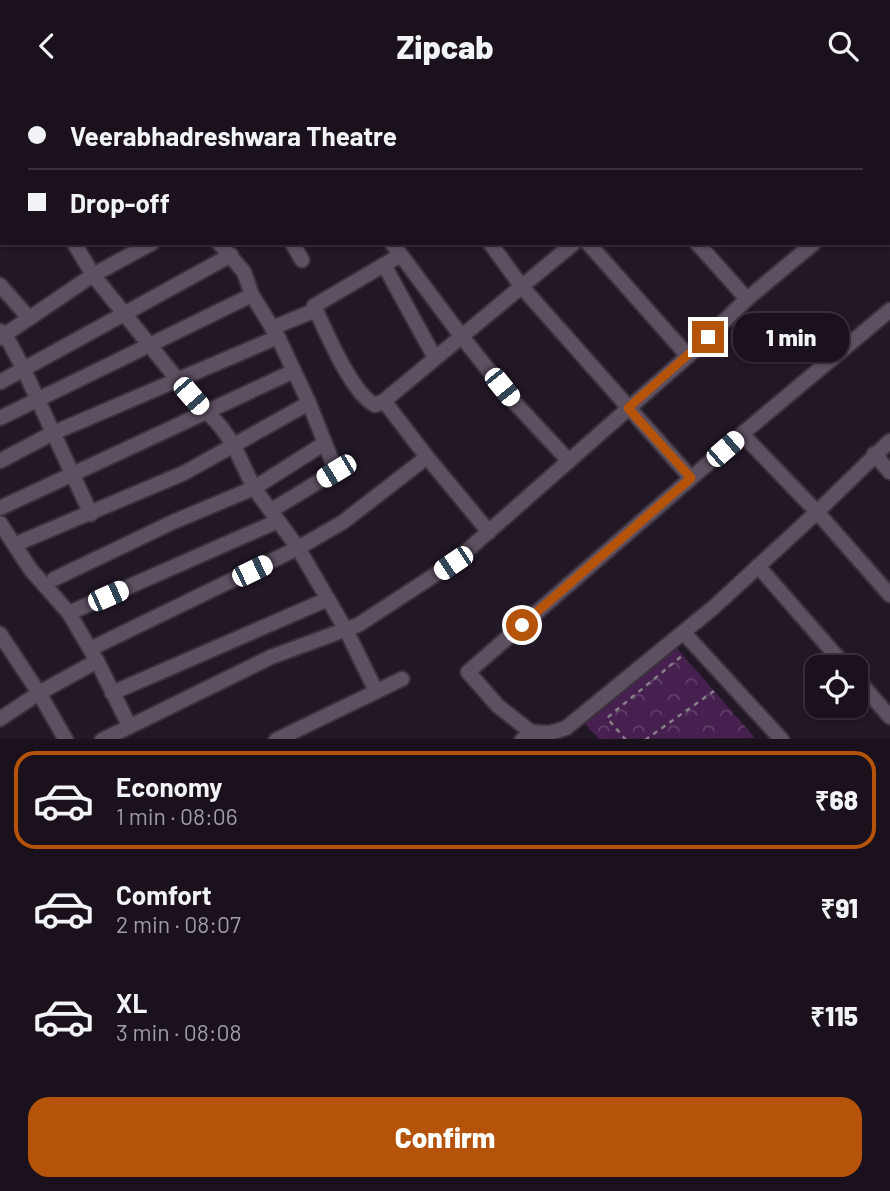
<!DOCTYPE html>
<meta charset="utf-8">
<style>
body{margin:0;font-family:Barlow,sans-serif;background:#271f29;color:#f1f3f6;height:100vh;display:flex;flex-direction:column;font-size:26px;white-space:nowrap}
*{box-sizing:border-box;margin:0}
p{font-size:23px;color:#9f9da3}
.icon{flex:none;width:38px;height:38px;fill:none;stroke:currentColor;stroke-width:2;stroke-linecap:round;stroke-linejoin:round}
.map{position:relative;height:648px;overflow:hidden}
.drawer{display:flex;flex-direction:column;background:#1a111c;flex:1}
.drawer>*{flex:none}
.top-card{position:absolute;left:0px;top:0px;width:891px;height:154px;box-shadow:0 2px 5px #0004,0 0 0 2px #38313b;display:grid;align-content:center;height:154px;padding:0 28px;background:#1a111c}
.buttons{position:absolute;left:805px;top:564px;display:grid;gap:14px}
.buttons a{display:grid;place-items:center;width:63px;height:63px;border-radius:14px;background:#1a111c;box-shadow:0 2px 5px #0004,0 0 0 2px #38313b;font-size:35px}
.end{position:absolute;width:32px;height:32px;margin:-16px;border:9px solid #b45309;background:#fff;box-shadow:0 0 0 4px #fff}
.from{border-radius:50%}
.bubble{position:absolute;height:49px;border-radius:21px;background:#1a111c;box-shadow:0 2px 5px #0004,0 0 0 2px #38313b;font-size:23px;font-weight:800;line-height:49px;text-align:center}
.car{position:absolute;width:21px;height:42px;margin:-21px -10px;border-radius:9px;box-shadow:0 0 5px 2px #0007;background:linear-gradient(#fff 24%,#345 0 40%,#fff 0 76%,#345 0 86%,#fff 0)}
.top-card b{display:flex;align-items:center;gap:24px;height:66px;font-size:26px}
.top-card b+b{border-top:2px solid #38313b}
.top-card i{width:18px;height:18px;background:#f1f3f6}
ul{padding:12px 0 0;list-style:none}
li{display:flex;align-items:center;gap:21px;height:98px;margin:0 14px 10px;padding:0 14px;border:4px solid transparent;border-radius:21px}
li div{flex:1}
li b{display:block;font-size:26px}
li em{font-style:normal;font-weight:800}
li.on{border-color:#b45309}
li>.icon{width:63px;height:63px;stroke-width:1.5}
.action{display:flex;gap:14px;margin-top:auto;padding:14px 28px}
.action a{flex:1;height:80px;border-radius:21px;background:#b45309;color:#fff;font-size:28px;font-weight:800;line-height:80px;text-align:center}
header{display:flex;justify-content:space-between;align-items:center;height:91px;padding:0 28px;background:#1a111c;font-size:32px;font-weight:800}
.map>svg:first-child{display:block}
.park{fill:url(#park-crowns)}
.lines{fill:none;stroke-linecap:round;stroke-linejoin:round}
.minor-casing{stroke:#3a313c;stroke-width:18}
.path{stroke:#867d89;stroke-width:2.5;stroke-dasharray:5 5;stroke-linecap:butt}
.minor{stroke:#5d5061;stroke-width:14}
.route{stroke:#b45309;stroke-width:9}
</style>
<header><svg class="icon" aria-label="back" viewBox="0 0 24 24"><path d="M15 5l-7 7 7 7"/></svg>Zipcab<svg class="icon" aria-label="search" viewBox="0 0 24 24"><circle cx="10" cy="10" r="6"/><path d="M15 15l6 6"/></svg></header>
<div class="map">
<svg width="890" height="649" viewBox="0 0 890 649">
<defs>
<pattern id="park-crowns" width="20" height="18" patternUnits="userSpaceOnUse" patternTransform="scale(1.75)"><rect width="20" height="18" fill="#462150"/><path d="M2 6a3 3 0 1 1 6 0M12 15a3 3 0 1 1 6 0" fill="none" stroke="#604069"/></pattern>
</defs>
<rect width="100%" height="100%" fill="#221725"/>
<path class="park" d="M675,555L755,647L599,648L583,631Z"/>
<g class="lines">
<defs>
<g id="minor">
<path d="M80,0L81,2"/>
<path d="M196,0L197,2"/>
<path d="M578,0L579,2"/>
<path d="M679,0L680,2"/>
<path d="M769,0L771,2"/>
<path d="M300,2L303,0"/>
<path d="M485,2L488,0"/>
<path d="M0,41L2,44"/>
<path d="M889,134L890,135"/>
<path d="M74,152L93,184L177,288L221,336L233,353L254,397L298,457L346,539L376,600"/>
<path d="M219,152L244,181L252,204L278,246L309,312L336,380L272,419"/>
<path d="M292,152L302,169"/>
<path d="M392,152L462,246L515,312L569,370"/>
<path d="M490,152L522,196L691,387"/>
<path d="M588,152L688,265"/>
<path d="M697,152L747,208"/>
<path d="M399,165L314,215C326,240 351,302 375,314L384,310L574,152"/>
<path d="M384,174L435,267"/>
<path d="M0,194L29,227"/>
<path d="M272,237L316,219"/>
<path d="M0,240L5,243L23,277L91,423"/>
<path d="M0,247L93,184L152,152"/>
<path d="M0,291L231,164"/>
<path d="M384,310L427,366L489,441"/>
<path d="M0,327L252,204"/>
<path d="M742,343L817,421L890,504"/>
<path d="M874,363L890,381"/>
<path d="M0,370L53,342L278,246"/>
<path d="M0,417L294,280"/>
<path d="M0,432L31,479L69,522L97,570L129,634"/>
<path d="M16,453L184,382L309,312"/>
<path d="M758,475L846,576"/>
<path d="M54,488L173,431L254,397L325,352"/>
<path d="M69,522L278,430"/>
<path d="M684,542L782,649"/>
<path d="M0,543L39,602L66,649"/>
<path d="M90,558L298,457L343,431L427,366"/>
<path d="M856,587L890,626"/>
<path d="M112,602L328,508"/>
<path d="M0,628L39,602L97,570"/>
<path d="M531,641L550,642L566,637L714,516L817,421L890,350"/>
<path d="M102,649L271,566L358,534L453,472L688,265L747,208L814,152"/>
<path d="M276,649L402,588"/>
<path d="M522,649L531,641L498,615L468,581L742,343L890,219"/>
</g>
</defs>
<use href="#minor" class="minor-casing"/>
<g class="path">
<path d="M626,649L607,627L683,564"/>
<path d="M645,649L714,600"/>
</g>
<use href="#minor" class="minor"/>
</g>
<g class="lines">
<path class="route" d="M522,534L691,387L628,317L708,246"/>
</g>
</svg>
<div class="buttons">
<a><svg class="icon" aria-label="locate" viewBox="0 0 24 24"><circle cx="12" cy="12" r="6"/><path d="M12 2v4M12 18v4M2 12h4M18 12h4"/></svg></a>
</div>
<i class="end from" style="left:522px;top:534px"></i>
<i class="end" style="left:708px;top:246px"></i>
<div class="bubble" style="left:733px;top:222px;width:116px">1 min</div>
<i class="car" style="left:502px;top:296px;rotate:141deg"></i>
<i class="car" style="left:191px;top:305px;rotate:139deg"></i>
<i class="car" style="left:725px;top:358px;rotate:49deg"></i>
<i class="car" style="left:336px;top:380px;rotate:239deg"></i>
<i class="car" style="left:453px;top:472px;rotate:236deg"></i>
<i class="car" style="left:252px;top:480px;rotate:64deg"></i>
<i class="car" style="left:108px;top:505px;rotate:66deg"></i>
<div class="top-card">
<b><i class="from"></i>Veerabhadreshwara Theatre</b>
<b><i></i>Drop-off</b>
</div>
</div>
<section class="drawer">
<ul>
<li class="on"><svg class="icon" aria-label="car" viewBox="0 0 24 24"><path d="M5 17H2v-5l4-1 3-4h7l3 4 3 1v5h-3M9 17h6M6 11h13"/><circle cx="7" cy="17" r="2"/><circle cx="17" cy="17" r="2"/></svg><div><b>Economy</b><p>1 min · 08:06</p></div><em>₹68</em></li>
<li><svg class="icon" aria-label="car" viewBox="0 0 24 24"><path d="M5 17H2v-5l4-1 3-4h7l3 4 3 1v5h-3M9 17h6M6 11h13"/><circle cx="7" cy="17" r="2"/><circle cx="17" cy="17" r="2"/></svg><div><b>Comfort</b><p>2 min · 08:07</p></div><em>₹91</em></li>
<li><svg class="icon" aria-label="car" viewBox="0 0 24 24"><path d="M5 17H2v-5l4-1 3-4h7l3 4 3 1v5h-3M9 17h6M6 11h13"/><circle cx="7" cy="17" r="2"/><circle cx="17" cy="17" r="2"/></svg><div><b>XL</b><p>3 min · 08:08</p></div><em>₹115</em></li>
</ul>
<div class="action"><a>Confirm</a></div>
</section>
